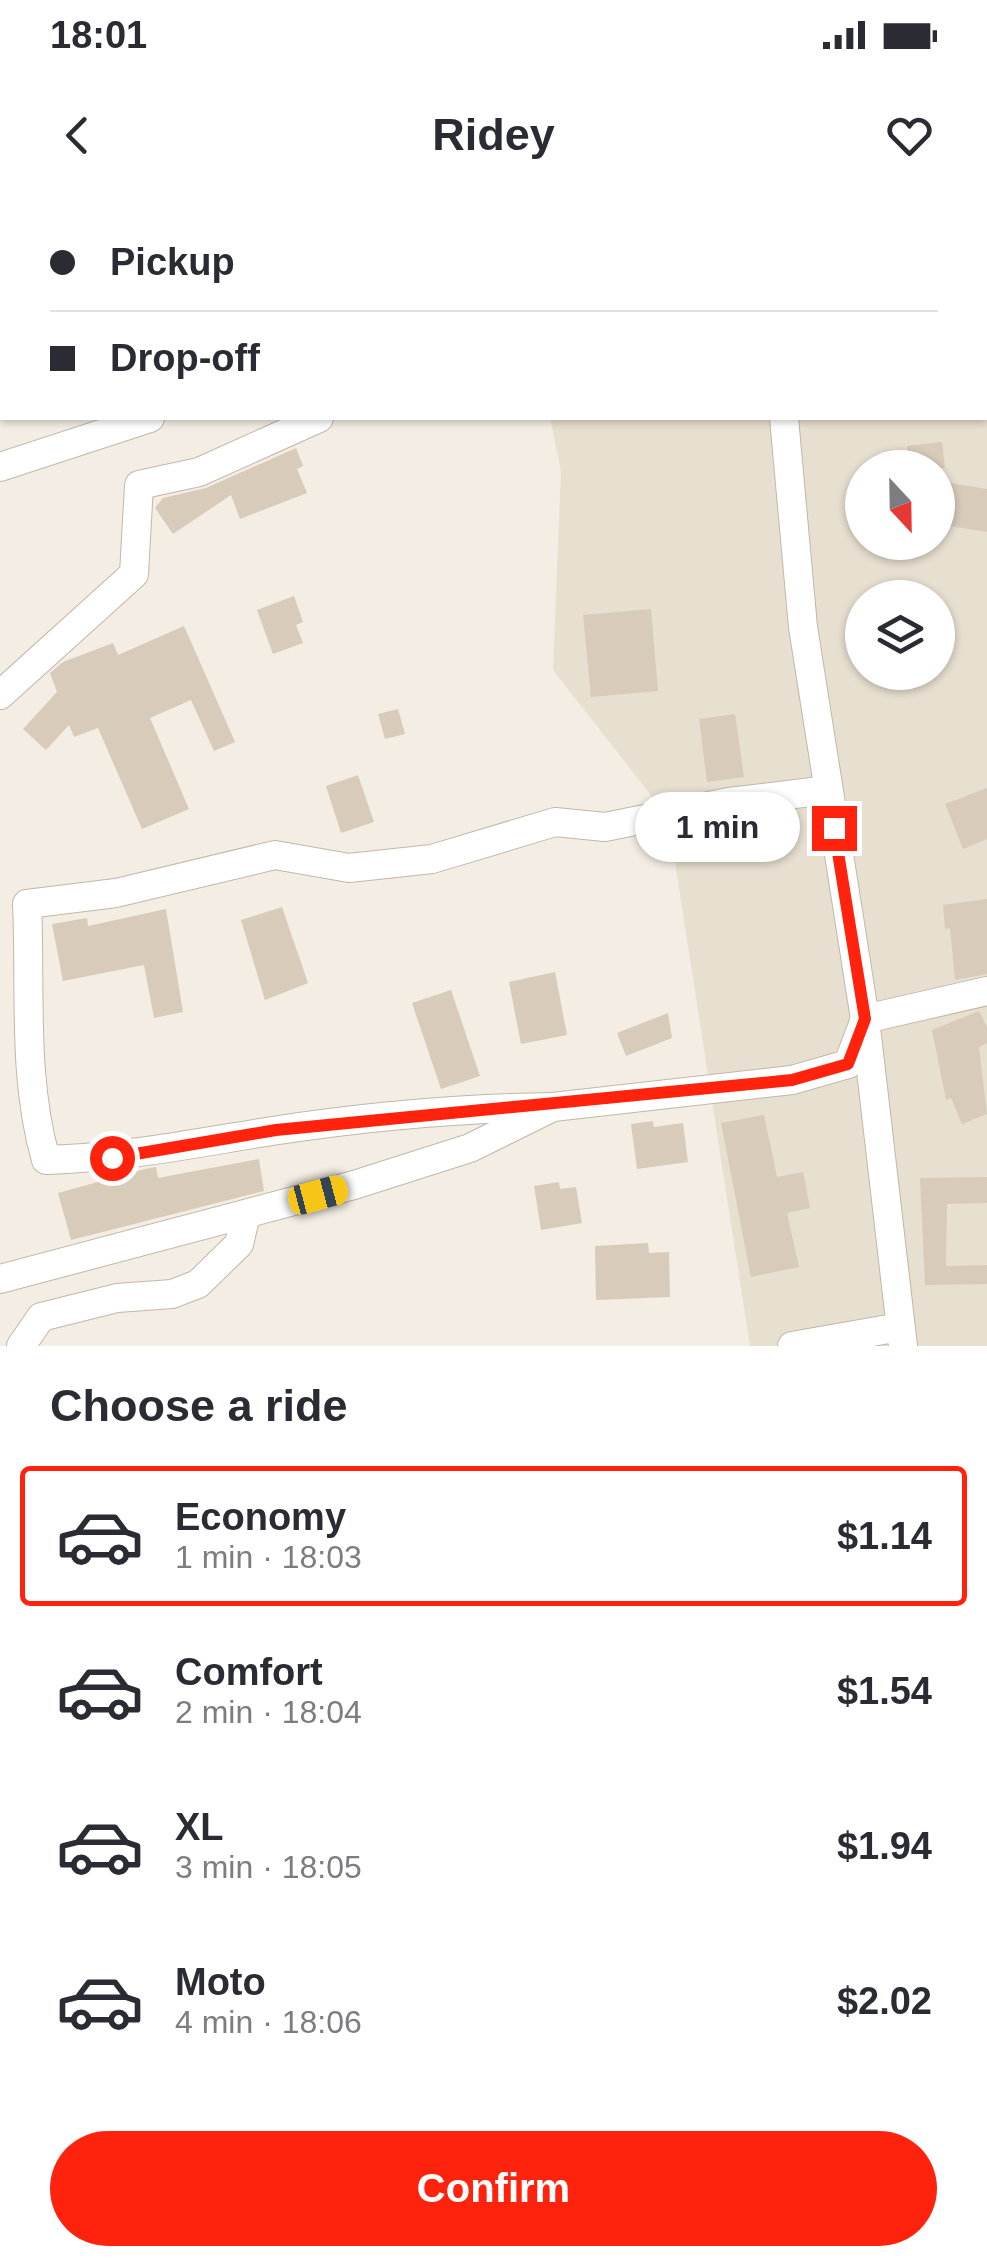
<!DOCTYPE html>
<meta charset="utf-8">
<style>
body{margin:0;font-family:Arial,sans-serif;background:#f2f2f3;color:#2b2b33;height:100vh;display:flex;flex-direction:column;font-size:38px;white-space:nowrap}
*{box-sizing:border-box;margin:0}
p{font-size:32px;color:#7c7c81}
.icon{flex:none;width:55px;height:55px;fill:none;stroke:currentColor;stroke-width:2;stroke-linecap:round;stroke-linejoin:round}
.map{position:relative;height:1146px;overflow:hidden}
.drawer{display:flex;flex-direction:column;background:#fff;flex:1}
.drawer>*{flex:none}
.banner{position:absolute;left:0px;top:0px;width:988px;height:220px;box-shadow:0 2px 8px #0004;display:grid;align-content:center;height:220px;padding:0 50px;background:#fff}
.needle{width:65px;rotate:158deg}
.controls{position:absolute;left:845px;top:250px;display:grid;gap:20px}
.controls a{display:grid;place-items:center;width:110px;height:110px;border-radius:50%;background:#fff;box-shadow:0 2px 8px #0004;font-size:50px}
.end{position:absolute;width:45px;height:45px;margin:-22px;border:12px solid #ff230e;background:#fff;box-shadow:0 0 0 5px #fff}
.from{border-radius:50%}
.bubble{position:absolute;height:70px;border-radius:35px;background:#fff;box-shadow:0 2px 8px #0004;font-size:32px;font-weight:800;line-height:70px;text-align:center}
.car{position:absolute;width:30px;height:60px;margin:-30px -15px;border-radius:12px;box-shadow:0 0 8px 2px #0007;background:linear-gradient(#f5c518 24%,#345 0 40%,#f5c518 0 76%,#345 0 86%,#f5c518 0)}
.banner b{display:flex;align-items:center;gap:35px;height:95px;font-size:38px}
.banner b+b{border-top:2px solid #e1e1e2}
.banner i{width:25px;height:25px;background:#2b2b33}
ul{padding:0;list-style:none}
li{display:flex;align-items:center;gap:30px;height:140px;margin:0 20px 15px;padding:0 30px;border:5px solid transparent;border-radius:10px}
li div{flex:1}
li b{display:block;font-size:38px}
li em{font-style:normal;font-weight:800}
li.on{border-color:#ff230e}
li>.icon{width:90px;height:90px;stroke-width:1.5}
h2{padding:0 50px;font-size:45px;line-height:120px}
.button{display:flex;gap:20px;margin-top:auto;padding:20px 50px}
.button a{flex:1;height:115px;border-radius:60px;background:#ff230e;color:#fff;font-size:40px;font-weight:800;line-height:115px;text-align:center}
.status{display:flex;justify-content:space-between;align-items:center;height:70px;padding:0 50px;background:#fff;direction:ltr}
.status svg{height:28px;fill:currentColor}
header{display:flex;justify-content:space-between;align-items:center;height:130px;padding:0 50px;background:#fff;font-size:45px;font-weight:800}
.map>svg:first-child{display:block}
.residential{fill:#e7dfd0;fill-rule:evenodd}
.building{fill:#d8cbba}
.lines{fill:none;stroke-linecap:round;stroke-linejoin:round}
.minor-casing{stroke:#c2b7a8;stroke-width:30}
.minor{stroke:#fff;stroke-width:28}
.route{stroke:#ff230e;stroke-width:12}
</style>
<div class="status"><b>18:01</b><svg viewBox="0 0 49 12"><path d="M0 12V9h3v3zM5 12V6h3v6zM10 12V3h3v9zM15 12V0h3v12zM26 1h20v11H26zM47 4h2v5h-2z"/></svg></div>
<header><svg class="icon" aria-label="back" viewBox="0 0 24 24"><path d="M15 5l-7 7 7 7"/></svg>Ridey<svg class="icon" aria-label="heart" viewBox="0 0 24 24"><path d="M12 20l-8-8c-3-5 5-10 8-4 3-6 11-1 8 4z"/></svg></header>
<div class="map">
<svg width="987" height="1146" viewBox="0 0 987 1146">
<rect width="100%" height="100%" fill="#f3ede3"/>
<path class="residential" d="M506,0H987V1146H750L668,617L553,470L561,271L550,218H985V2ZM862,268H938V342H862ZM862,398H938V472H862Z"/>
<g class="building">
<path d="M942,242L945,268H910L907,246Z"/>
<path d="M296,248L303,266L297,269L307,293L240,319L231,295L173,334L155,308L163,298L206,288Z"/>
<path d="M938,281L987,289V332L938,324Z"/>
<path d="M294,396L303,422L296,425L303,443L273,454L257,410Z"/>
<path d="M651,409L658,491L591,497L583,415Z"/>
<path d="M184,426L235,542L214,551L191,500L150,518L189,609L142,629L98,528L74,537L69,525L46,550L23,529L57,492L50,473L63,462L113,443L118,455Z"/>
<path d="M398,509L405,534L385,539L378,514Z"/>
<path d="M735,514L744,577L707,582L699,519Z"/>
<path d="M358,575L374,622L341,633L326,586Z"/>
<path d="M987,588V639L963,649L945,604Z"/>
<path d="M987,699V774L955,780L950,728L945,729L943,705Z"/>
<path d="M282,707L308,783L265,800L241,720Z"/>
<path d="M166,709L183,812L154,818L144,765L63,781L52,724L87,718L88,726Z"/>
<path d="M555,772L567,835L521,844L509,782Z"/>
<path d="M451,790L480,876L441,889L412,803Z"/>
<path d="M979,811L987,827V843L979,847L987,914L962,924L951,898L946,900L932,830Z"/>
<path d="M668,813L672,838L626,856L617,833Z"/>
<path d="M764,915L777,977L803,972L810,1008L787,1013L799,1067L751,1077L721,923Z"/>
<path d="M653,921L654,927L683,923L688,962L637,969L631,924Z"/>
<path d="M259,959L264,991L71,1040L58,993L145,969L156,967L158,978Z"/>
<path d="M987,977V1003L947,1004L946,1066L987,1065V1084L925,1085L920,978Z"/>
<path d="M559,982L560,989L576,987L582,1023L541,1030L534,986Z"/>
<path d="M648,1043L649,1053L669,1052L670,1097L596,1100L595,1046Z"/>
</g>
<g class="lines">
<defs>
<g id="minor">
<path d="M185,0L189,2"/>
<path d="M763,0L764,2"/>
<path d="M985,61H987"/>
<path d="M784,218L803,427L865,819L903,1146"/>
<path d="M0,267L150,218"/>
<path d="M0,495L134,374L139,285L199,272L319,218"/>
<path d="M553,907C460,908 364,917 272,931C196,943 123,958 46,960C22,877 31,789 27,704L116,693L275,655L349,668L432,659L555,622L605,627L729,602L828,590"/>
<path d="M0,1079L354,985L470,948L553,907L792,880L848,864L865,819L987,791"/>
<path d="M21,1146L41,1117L117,1098L172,1094L198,1084L239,1044L246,1014"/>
<path d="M792,1146L900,1127"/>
</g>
</defs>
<use href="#minor" class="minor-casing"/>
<use href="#minor" class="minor"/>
</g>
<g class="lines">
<path class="route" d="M112,958L276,930L792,880L848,864L865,819L834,628"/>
</g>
</svg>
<div class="controls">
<a><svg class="needle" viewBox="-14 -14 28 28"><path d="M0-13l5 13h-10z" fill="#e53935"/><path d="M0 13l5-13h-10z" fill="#7c7c81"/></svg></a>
<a><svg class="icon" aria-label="layers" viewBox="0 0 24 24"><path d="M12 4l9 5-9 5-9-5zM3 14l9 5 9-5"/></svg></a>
</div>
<i class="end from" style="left:112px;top:958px"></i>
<i class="end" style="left:834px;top:628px"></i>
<div class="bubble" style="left:635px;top:592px;width:165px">1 min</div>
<i class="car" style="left:318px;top:995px;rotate:75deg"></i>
<div class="banner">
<b><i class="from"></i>Pickup</b>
<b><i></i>Drop-off</b>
</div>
</div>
<section class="drawer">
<h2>Choose a ride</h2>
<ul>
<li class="on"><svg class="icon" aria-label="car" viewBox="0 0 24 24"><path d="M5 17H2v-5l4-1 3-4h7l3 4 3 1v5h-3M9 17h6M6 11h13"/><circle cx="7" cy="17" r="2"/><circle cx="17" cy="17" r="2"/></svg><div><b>Economy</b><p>1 min · 18:03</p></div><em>$1.14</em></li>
<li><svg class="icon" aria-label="car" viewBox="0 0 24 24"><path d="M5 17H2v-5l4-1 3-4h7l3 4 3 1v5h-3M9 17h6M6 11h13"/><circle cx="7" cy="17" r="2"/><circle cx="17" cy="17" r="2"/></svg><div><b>Comfort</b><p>2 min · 18:04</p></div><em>$1.54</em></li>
<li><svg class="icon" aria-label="car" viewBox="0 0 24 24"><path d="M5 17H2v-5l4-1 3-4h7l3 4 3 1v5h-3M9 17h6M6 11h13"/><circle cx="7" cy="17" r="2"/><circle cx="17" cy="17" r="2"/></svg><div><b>XL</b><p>3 min · 18:05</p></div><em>$1.94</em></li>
<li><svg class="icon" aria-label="car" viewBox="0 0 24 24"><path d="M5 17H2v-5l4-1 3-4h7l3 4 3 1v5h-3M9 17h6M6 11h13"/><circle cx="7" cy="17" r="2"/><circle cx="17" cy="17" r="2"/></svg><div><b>Moto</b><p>4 min · 18:06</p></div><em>$2.02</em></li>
</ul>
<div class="button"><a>Confirm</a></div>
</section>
